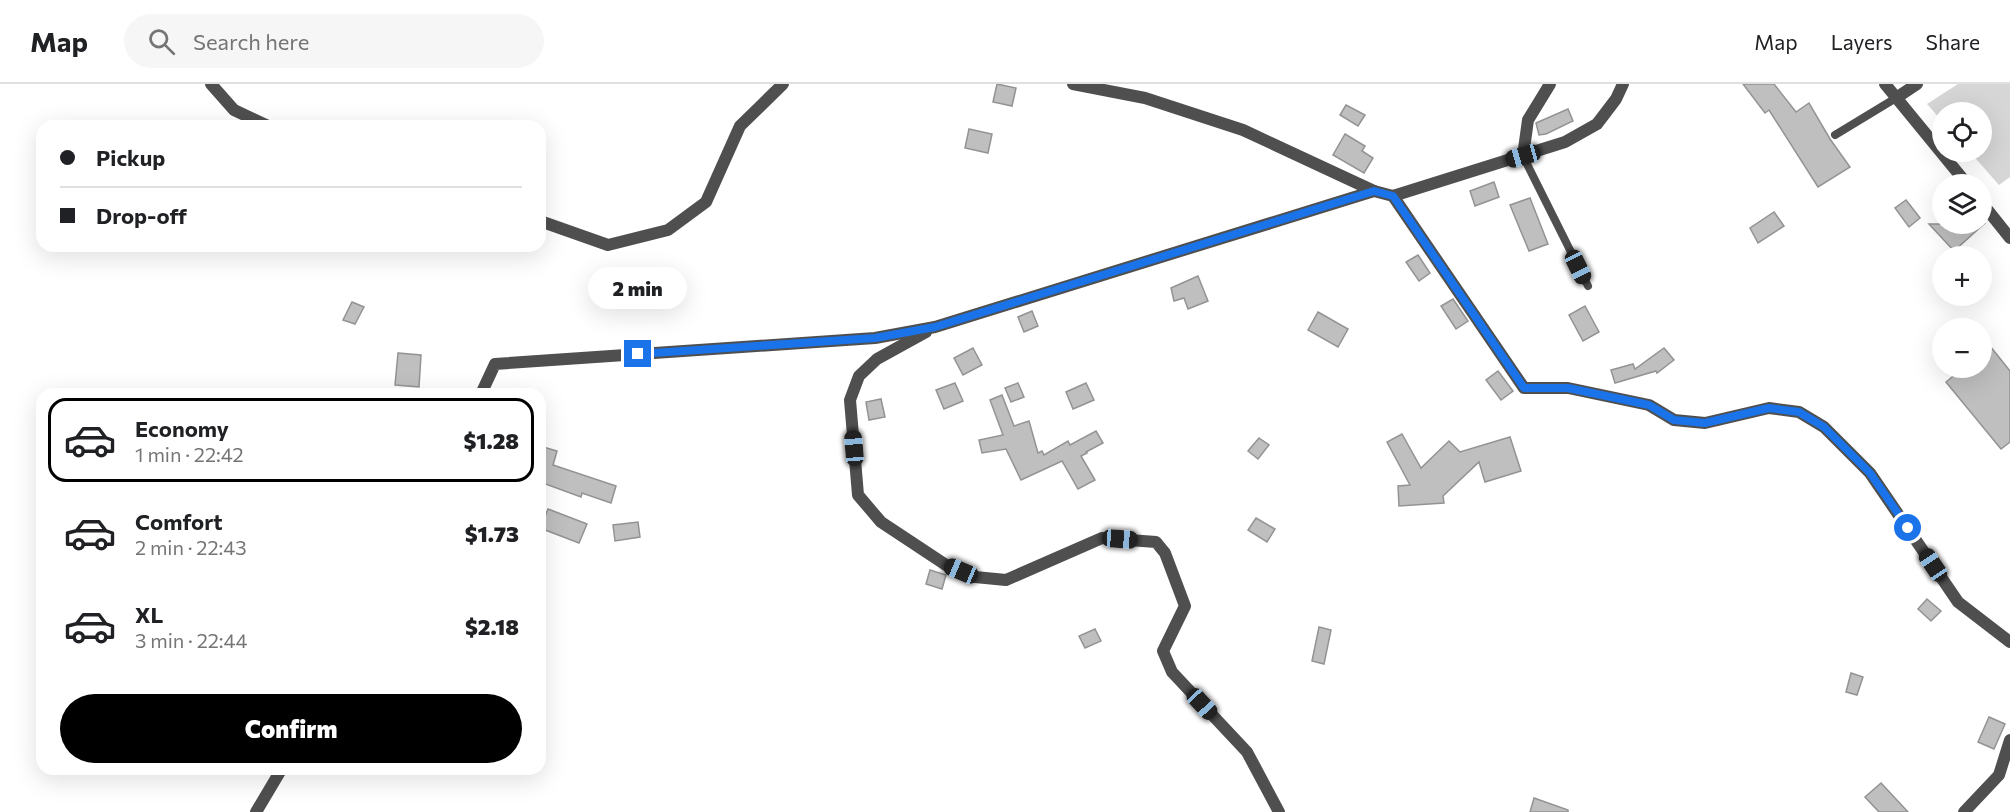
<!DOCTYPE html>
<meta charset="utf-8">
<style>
body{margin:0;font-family:Commissioner,sans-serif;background:#f6f6f6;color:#202124;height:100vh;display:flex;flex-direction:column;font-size:22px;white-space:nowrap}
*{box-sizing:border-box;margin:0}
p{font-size:20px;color:#757577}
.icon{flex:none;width:33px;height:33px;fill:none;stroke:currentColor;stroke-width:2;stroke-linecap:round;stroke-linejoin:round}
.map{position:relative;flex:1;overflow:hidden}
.side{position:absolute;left:36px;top:304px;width:510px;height:387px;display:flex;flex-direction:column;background:#fff;border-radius:18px;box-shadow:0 6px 24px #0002}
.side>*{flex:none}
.top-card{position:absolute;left:36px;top:36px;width:510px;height:132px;border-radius:18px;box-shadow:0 6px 24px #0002;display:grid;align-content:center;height:132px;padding:0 24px;background:#fff}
.buttons{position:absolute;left:1932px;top:18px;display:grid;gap:12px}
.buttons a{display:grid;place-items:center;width:60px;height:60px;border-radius:50%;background:#fff;box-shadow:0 6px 24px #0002;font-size:30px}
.end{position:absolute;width:27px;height:27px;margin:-14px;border:8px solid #1a73e8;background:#fff;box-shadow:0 0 0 3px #fff}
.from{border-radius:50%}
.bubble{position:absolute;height:42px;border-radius:21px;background:#fff;box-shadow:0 6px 24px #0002;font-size:20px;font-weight:800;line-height:42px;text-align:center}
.car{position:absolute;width:18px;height:36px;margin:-18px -9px;border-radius:8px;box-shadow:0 0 4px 2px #0007;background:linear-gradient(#222 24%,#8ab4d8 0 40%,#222 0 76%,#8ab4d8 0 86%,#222 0)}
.top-card b{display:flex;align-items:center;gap:21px;height:57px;font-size:22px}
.top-card b+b{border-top:2px solid #e0e0e0}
.top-card i{width:15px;height:15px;background:#202124}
ul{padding:10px 0 0;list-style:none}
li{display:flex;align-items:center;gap:18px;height:84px;margin:0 12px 9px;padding:0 12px;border:3px solid transparent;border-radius:18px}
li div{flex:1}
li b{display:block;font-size:22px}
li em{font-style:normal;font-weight:800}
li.selected{border-color:#000}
li>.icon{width:54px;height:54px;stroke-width:1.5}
.action{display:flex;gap:12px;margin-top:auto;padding:12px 24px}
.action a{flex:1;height:69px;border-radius:36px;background:#000;color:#fff;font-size:24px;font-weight:800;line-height:69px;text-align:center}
header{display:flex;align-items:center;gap:36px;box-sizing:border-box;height:84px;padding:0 30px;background:#fff;border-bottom:2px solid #e0e0e0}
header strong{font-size:28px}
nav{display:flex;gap:33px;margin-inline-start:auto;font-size:21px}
.search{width:420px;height:54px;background:#f6f6f6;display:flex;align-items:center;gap:15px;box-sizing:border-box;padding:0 21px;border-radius:33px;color:#757577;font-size:22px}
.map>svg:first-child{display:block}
.green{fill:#d6d6d6}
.building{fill:#bfbfbf;stroke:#939393;stroke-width:1.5}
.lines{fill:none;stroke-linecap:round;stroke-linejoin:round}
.service{stroke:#4f4f4f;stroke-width:8}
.minor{stroke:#4f4f4f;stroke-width:12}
.route{stroke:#1a73e8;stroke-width:8}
</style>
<header>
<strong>Map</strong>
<div class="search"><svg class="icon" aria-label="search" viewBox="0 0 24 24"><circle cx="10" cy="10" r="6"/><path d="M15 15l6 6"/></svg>Search here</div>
<nav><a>Map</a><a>Layers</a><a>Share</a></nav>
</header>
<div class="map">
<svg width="2010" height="728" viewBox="0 0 2010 728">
<rect width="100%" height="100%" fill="#fff"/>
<path class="green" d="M1958,0H2010V93L1999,101L1970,68H1982V28H1942V37L1927,20Z"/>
<g class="building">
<path d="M997,0L1016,4L1012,22L993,18Z"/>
<path d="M1743,0H1774L1796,28L1809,19L1830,55L1850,83L1818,103L1769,26L1765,29Z"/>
<path d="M1346,21L1365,31L1358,42L1340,31Z"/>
<path d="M1568,25L1573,37L1546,50L1539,51L1536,39Z"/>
<path d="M969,45L992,50L988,69L965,64Z"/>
<path d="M1345,50L1365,62L1362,67L1373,74L1364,89L1333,71Z"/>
<path d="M1494,98L1499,113L1475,122L1470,107Z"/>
<path d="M1530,114L1548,160L1529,167L1510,121Z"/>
<path d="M1906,116L1920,134L1909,143L1895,124Z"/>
<path d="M1774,128L1784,142L1758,159L1750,144Z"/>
<path d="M1929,140H1984L1954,167Z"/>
<path d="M1418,171L1430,189L1419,197L1406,178Z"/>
<path d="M1198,192L1208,217L1188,225L1184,214L1174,217L1171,204Z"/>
<path d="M1453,215L1468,237L1456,245L1441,222Z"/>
<path d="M352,218L364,223L355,240L343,236Z"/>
<path d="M1585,222L1599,248L1583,257L1569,231Z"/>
<path d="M1032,227L1038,242L1024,248L1018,233Z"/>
<path d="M1318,228L1348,245L1338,263L1308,246Z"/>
<path d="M1982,252L2010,287V358L2001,365L1946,298L1963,284H1982Z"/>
<path d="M973,264L982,281L963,291L954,274Z"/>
<path d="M1664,264L1674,276L1657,289L1656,287L1615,299L1611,286L1633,280L1635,285Z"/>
<path d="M398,269L421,271L419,303L395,301Z"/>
<path d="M1498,287L1513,307L1501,316L1486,296Z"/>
<path d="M955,299L963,317L944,325L936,306Z"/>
<path d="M1018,299L1024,313L1011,318L1005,304Z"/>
<path d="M1086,299L1094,316L1073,325L1066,308Z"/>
<path d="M1002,311L1014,342L1029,337L1038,369L1042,367L1044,371L1068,357L1070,361L1096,347L1103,359L1086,368L1087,369L1081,372L1095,396L1078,405L1062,377L1021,396L1006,365L982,369L979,356L1003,351L990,316Z"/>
<path d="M881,315L885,333L869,336L866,318Z"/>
<path d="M1402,350L1421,384L1449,357L1460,368L1510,353L1521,387L1485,398L1479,378L1443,412L1444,419L1399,422L1398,402L1410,401L1387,358Z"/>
<path d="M1259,354L1269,361L1258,375L1248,367Z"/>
<path d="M540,362L557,367L553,381L616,402L611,419L582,409L581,413L540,398Z"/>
<path d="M548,425L587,440L579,459L540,444Z"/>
<path d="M1256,434L1275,445L1267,458L1248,446Z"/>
<path d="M638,438L640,453L615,457L613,441Z"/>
<path d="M930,486L946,491L942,505L926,500Z"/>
<path d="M1927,515L1941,527L1931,537L1918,525Z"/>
<path d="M1319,543L1331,546L1324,580L1312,577Z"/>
<path d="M1095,545L1101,557L1085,564L1079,552Z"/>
<path d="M1851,589L1863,593L1857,611L1846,608Z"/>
<path d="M1989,633L2005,640L1994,665L1978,658Z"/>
<path d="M1881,699L1908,728H1879L1865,713Z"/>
<path d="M1534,714L1568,726V728H1530Z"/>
</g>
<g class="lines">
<g class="service">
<path d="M1835,51L1896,14"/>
<path d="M1523,72L1588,202"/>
</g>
<g class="minor">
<path d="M211,0L234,26L268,42"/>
<path d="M1073,0L1145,14L1243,46L1374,107"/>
<path d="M1885,0L1967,100"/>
<path d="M1896,14L1917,0"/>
<path d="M1523,72L1528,36L1550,0"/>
<path d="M1393,112L1524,304H1568L1649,321L1674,336L1705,339L1769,324L1799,328L1824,343L1870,389L1958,518L2010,558"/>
<path d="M1982,119L2010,154"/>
<path d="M540,137L608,161L668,146L706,118L740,42L783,0"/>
<path d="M926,248L877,275L859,292L850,316L858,411L881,438L946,481L975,493L1006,496L1102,454L1156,458L1165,469L1185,522L1163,567L1172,588L1247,668L1279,728"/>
<path d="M481,310L495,280L875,254L935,243L1374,107L1393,112L1565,58L1597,40L1616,15L1623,0"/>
<path d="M256,728L281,686"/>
<path d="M1964,728L1999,691L2010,656"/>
</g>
</g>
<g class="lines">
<path class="route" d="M638,270L875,254L935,243L1374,107L1393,112L1524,304H1568L1649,321L1674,336L1705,339L1769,324L1799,328L1824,343L1870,389L1908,444"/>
</g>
</svg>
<div class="buttons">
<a><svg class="icon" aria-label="locate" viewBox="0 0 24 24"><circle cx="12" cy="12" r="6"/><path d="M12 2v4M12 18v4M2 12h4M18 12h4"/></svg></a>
<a><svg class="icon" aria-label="layers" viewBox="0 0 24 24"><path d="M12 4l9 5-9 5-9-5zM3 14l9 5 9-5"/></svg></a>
<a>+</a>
<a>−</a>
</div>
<i class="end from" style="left:1908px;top:444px"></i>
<i class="end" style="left:638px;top:270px"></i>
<div class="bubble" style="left:588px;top:183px;width:99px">2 min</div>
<i class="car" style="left:1523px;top:72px;rotate:254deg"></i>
<i class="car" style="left:1578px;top:183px;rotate:154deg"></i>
<i class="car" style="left:854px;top:364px;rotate:355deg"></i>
<i class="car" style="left:1120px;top:455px;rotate:94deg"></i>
<i class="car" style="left:1933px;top:481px;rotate:326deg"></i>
<i class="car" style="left:961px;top:487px;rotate:293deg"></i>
<i class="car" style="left:1202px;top:620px;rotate:137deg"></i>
<div class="top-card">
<b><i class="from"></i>Pickup</b>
<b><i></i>Drop-off</b>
</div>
<section class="side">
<ul>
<li class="selected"><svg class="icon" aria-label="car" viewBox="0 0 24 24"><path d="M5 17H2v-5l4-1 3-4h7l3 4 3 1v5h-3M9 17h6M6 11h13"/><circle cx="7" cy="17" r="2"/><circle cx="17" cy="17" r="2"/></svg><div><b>Economy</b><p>1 min · 22:42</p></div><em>$1.28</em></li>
<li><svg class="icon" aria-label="car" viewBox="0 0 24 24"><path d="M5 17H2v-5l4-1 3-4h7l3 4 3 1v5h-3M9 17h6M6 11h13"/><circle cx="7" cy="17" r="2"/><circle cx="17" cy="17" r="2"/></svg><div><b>Comfort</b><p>2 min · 22:43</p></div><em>$1.73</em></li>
<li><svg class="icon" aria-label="car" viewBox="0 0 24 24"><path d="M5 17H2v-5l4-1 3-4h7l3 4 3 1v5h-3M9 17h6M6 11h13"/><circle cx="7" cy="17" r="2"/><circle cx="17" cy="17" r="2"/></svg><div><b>XL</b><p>3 min · 22:44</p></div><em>$2.18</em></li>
</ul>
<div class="action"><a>Confirm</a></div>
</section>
</div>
